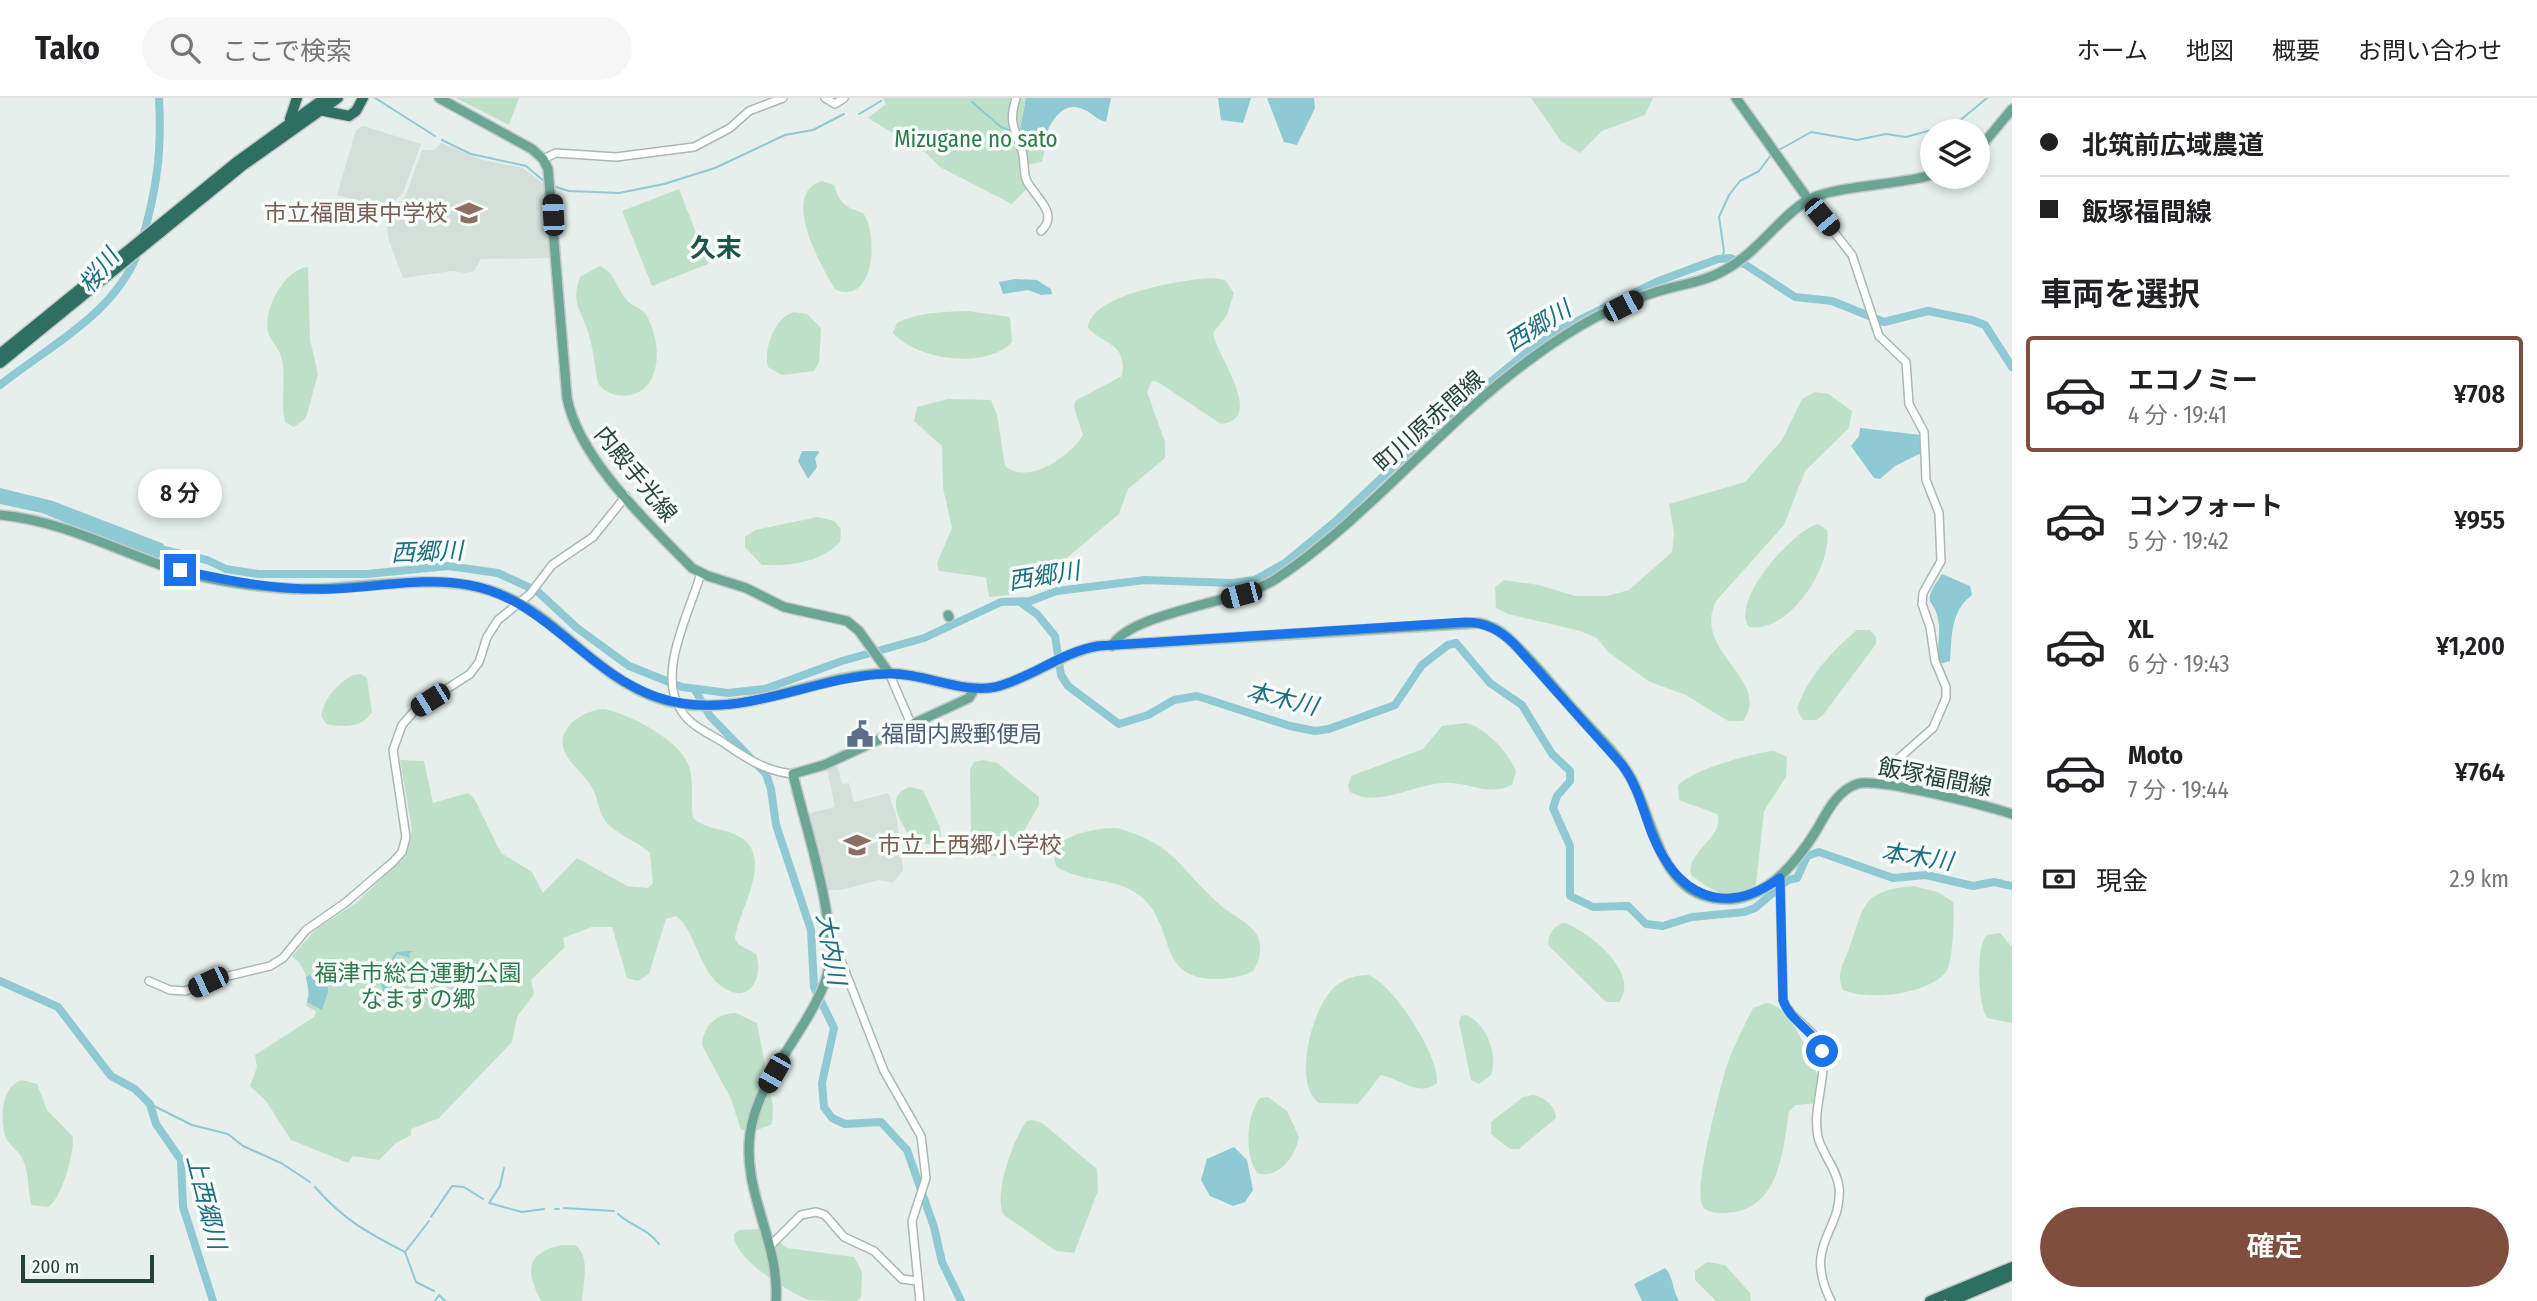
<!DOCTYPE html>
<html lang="ja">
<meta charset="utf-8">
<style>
body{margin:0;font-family:"Fira Sans Condensed","Noto Sans JP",sans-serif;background:#f6f6f6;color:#202124;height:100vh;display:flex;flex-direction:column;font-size:26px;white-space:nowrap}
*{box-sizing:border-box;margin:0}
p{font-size:23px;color:#757577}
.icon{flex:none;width:38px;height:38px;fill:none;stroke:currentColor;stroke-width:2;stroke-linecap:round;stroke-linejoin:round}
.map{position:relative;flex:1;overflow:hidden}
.drawer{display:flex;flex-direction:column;background:#fff;width:525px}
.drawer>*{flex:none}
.top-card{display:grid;align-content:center;height:154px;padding:0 28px;background:#fff}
.fabs{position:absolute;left:1920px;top:21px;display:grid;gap:14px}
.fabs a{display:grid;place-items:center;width:70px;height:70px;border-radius:50%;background:#fff;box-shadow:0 4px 10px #0003;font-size:35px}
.scale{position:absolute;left:21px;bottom:18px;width:133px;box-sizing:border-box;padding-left:7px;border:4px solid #24423a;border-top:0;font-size:19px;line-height:24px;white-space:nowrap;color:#24423a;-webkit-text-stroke:5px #f7fbf9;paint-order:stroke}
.end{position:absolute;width:32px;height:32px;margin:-16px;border:9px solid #1a73e8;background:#fff;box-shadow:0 0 0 4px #fff}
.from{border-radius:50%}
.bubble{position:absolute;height:49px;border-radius:24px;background:#fff;box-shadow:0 4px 10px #0003;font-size:23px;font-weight:600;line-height:49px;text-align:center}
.car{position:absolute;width:21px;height:42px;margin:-21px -10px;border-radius:9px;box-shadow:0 0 5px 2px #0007;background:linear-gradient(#222 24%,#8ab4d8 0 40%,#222 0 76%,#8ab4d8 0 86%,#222 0)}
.top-card b{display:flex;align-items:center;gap:24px;height:66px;font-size:26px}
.top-card b+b{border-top:2px solid #e0e0e0}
.top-card i{width:18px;height:18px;background:#202124}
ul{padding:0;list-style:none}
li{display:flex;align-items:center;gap:21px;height:116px;margin:0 14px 10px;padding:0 14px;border:4px solid transparent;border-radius:7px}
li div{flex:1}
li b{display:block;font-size:26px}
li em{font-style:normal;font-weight:600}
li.current{border-color:#7f4e3f}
li>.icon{width:63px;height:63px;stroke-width:1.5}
h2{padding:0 28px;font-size:32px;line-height:84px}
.pay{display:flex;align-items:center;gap:18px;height:77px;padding:0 28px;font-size:26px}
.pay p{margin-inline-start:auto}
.button{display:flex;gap:14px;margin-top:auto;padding:14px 28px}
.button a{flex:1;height:80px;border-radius:42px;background:#7f4e3f;color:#fff;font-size:28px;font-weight:600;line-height:80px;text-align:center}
header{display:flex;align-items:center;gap:42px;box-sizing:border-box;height:98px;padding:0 35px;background:#fff;border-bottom:2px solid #e0e0e0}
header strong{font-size:33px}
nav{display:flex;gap:38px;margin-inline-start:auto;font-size:24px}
.search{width:490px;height:63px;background:#f6f6f6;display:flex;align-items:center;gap:18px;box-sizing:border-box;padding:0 24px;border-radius:38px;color:#757577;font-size:26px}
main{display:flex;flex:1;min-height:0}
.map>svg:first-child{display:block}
.built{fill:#d4dfda}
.green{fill:#bfe0c8}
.water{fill:#8ec9d4}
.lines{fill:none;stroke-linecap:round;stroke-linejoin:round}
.stream{stroke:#8ec9d4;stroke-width:2}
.river{stroke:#8ec9d4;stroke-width:8}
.minor-casing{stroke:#a8b8b2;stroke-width:10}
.major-casing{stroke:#c2cac8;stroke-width:12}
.highway-casing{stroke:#c2cac8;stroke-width:13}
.minor{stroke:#fff;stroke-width:7}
.major{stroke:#6aa596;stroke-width:9}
.highway{stroke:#2f6f62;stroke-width:10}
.route{stroke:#1a73e8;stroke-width:9}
.labels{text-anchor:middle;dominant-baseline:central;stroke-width:7;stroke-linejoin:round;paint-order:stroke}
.park-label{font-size:23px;fill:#2d7a4b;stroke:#f7fbf9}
.education-label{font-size:23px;fill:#785e54;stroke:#f7fbf9;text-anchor:end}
.street-label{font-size:23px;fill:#24423a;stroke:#f7fbf9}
.service-label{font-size:23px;fill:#4e5e75;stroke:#f7fbf9;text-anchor:start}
.water-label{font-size:24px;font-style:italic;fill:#1c6f80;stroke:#f7fbf9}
.quarter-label{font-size:26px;font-weight:bold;fill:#1f5548;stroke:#f7fbf9}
</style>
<header>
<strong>Tako</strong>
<div class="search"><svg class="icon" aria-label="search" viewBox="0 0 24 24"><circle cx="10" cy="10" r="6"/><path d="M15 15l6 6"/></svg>ここで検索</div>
<nav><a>ホーム</a><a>地図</a><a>概要</a><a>お問い合わせ</a></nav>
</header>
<main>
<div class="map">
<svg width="2012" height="1203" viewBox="0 0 2012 1203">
<rect width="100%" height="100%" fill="#e6efeb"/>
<g class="built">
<path d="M363,28L421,46L403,95L387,110L337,97L356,32Z"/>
<path d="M441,45L483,62L523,70L548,89L553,160L481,161L474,173L466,175L452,173L403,180L389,143L385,117L405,99L422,52H434Z"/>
<path d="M836,665L842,686L849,685L854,704L889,695L897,722L903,772L893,785L879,782L841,792H826L806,716L835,709L827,671Z"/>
</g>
<g class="green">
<path d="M456,0H519L509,27Z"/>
<path d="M883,0H1026L1020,31L1026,34L1024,39L1037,43L1039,39L1047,42L1042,64L1026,67L1031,86L1012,106L940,69L926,55L868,20L886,6Z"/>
<path d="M1531,0H1653L1645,17L1602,33L1580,55L1561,43Z"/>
<path d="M822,83L834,87C840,106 845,109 863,115C878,134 876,207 836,192C822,171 779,95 822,83Z"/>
<path d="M679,91L708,166L652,188L622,113Z"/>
<path d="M600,168C616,176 616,189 626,201C632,209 642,209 647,218C657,237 662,266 649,285C636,303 609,301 598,285C594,266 593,245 586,228C578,208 572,201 580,179Z"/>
<path d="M308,169L310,242L318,276L306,320L294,329L285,324C280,302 287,279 281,258C278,249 270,243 268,234C263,212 284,171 308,169Z"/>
<path d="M1213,180L1225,182L1234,195L1227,217L1213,235C1215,255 1267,321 1221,326L1158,284L1152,283L1147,294L1165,344V360L1128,391L1119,416L1050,474L1008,497L989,499L986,480L983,479L939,473L937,465L952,430L943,390L942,348L914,323L917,309L948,301L991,302L997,317L1005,368C1027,388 1071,358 1083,337L1074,309L1075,303L1122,278C1127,245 1107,249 1088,230C1089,196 1185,181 1213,180Z"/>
<path d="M968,213L1010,219L1012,244C986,272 917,262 893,235L897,225C918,214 945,214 968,213Z"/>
<path d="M794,214L807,216L821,230L819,264L814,273L782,277L768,269C763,251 775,219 794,214Z"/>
<path d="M1815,294L1829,296L1852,313L1849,330L1805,373L1784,427L1716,503C1691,555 1773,581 1743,623H1728L1686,597L1650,584L1608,554L1597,540L1580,533L1508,516L1496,510L1495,489L1504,482L1539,487L1575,498H1607L1629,492L1672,454L1674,435L1669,406L1745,384L1782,342L1802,301Z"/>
<path d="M818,419L834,423L841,431L840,444C820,465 790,468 762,467L745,449V439L755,432Z"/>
<path d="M1818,426L1827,432C1833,468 1789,536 1749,529C1729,504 1793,432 1818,426Z"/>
<path d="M1857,532H1870L1876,539V546L1823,617L1816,622H1803L1797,611C1806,581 1833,552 1857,532Z"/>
<path d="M353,577L361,576L367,580L372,614C361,631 344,629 326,626L321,618C324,600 337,586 353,577Z"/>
<path d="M604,611C628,615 679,642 688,666C695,683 690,703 693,720C705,731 721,730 734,736C778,754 740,808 735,840L738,846L756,856C764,878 750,907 724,890C697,873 697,833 676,818L666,821L649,876L638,883L627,880L612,829H592L563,840L565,849L531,882L534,896L517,919L512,944L439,1020L411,1031V1037L396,1045L379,1062L353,1058L348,1065L291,1042L266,1003L250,988L257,969L255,957L314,919L316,913L306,908C311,890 308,870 292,858L316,831L356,805L406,757L412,732L400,662L424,663L433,705L468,695L474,700L501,755L532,774L543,795L577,760L627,788L648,790L653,785L650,755C638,744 622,739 610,728C598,717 599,702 592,689C585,678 575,670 568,660C550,634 581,612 604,611Z"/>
<path d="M1465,625C1483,627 1510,656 1516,673L1512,687C1488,699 1466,683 1442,685C1414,687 1376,710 1350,694L1348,688L1351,678L1423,651L1442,628Z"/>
<path d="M1774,653L1787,659L1786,679L1764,713L1756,787C1739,811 1709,791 1691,777C1686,752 1726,739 1717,716L1679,702L1678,688C1688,673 1755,654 1774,653Z"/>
<path d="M983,662L997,665L1039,699V707L1014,750L999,759C985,757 976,751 971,738L970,671L974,664Z"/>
<path d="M910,689L923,692L940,729L941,741L935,747L914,744C904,729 881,698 910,689Z"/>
<path d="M1117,730C1176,747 1178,769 1219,806C1230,816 1249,824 1257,837C1263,849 1260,863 1253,873C1240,880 1226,881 1211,881C1155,877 1177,827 1139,797C1116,779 1082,785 1057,769C1043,737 1096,730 1117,730Z"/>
<path d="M1913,788L1938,794L1953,804C1955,816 1953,865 1946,874C1927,897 1869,903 1843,892C1836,876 1843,866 1849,851C1865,808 1860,793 1913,788Z"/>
<path d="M1565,825C1589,834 1641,875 1619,904H1606L1549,848C1546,837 1555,826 1565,825Z"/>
<path d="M2000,835L2012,849V925L1987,920C1978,906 1975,848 1987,837Z"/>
<path d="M1368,877C1393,885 1440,959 1437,985C1420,1000 1398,980 1381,977L1358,1006L1319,1005C1291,986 1313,904 1337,887C1346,880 1357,877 1368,877Z"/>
<path d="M1766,905C1792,905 1819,976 1824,999L1819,1005L1796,1007L1789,1013C1783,1054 1779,1114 1725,1115C1717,1115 1705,1115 1702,1107C1694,1088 1720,992 1726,970C1733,949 1743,930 1753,910Z"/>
<path d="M736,915L757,925L773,1009L772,1026L755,1033L741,1032L731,1001L702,947C703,928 717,915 736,915Z"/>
<path d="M1466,917C1487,926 1498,956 1491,977L1479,986L1471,982L1459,924L1461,918Z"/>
<path d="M22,982L37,986L47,1012L73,1039C74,1055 62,1101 48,1109L31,1107C28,1092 29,1071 21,1058C17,1052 10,1047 6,1041C0,1021 0,989 22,982Z"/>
<path d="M1533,997C1545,999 1556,1009 1556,1020L1519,1051H1510L1491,1036V1024L1523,999Z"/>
<path d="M1268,999L1287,1013L1299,1039C1296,1058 1278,1082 1257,1075C1244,1056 1246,1018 1260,1000Z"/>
<path d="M1032,1022L1042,1025L1097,1071L1098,1093L1074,1155L1056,1153L1004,1117C992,1099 1014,1038 1027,1023Z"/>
<path d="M760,1131L787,1150L854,1159L862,1174L861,1200L857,1203C843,1203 820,1203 808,1202C787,1193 732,1160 734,1136L739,1132Z"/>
<path d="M562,1147H575C591,1158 583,1186 582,1203H541C525,1172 526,1155 562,1147Z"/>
<path d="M1707,1164L1725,1167L1750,1195L1751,1203H1716L1695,1182V1173Z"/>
</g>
<g class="water">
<path d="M1026,0H1111L1106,24C1098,22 1094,17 1087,13C1063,0 1052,22 1044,41L1020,31Z"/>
<path d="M1218,0H1251L1243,25L1221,22Z"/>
<path d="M1267,0H1314L1315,10L1297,47L1284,44Z"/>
<path d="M1015,181L1037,182L1051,191L1052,196L1041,197L1028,192L1003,196L999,184Z"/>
<path d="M1860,330L1921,337V355L1895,368L1880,381L1874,380L1851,348L1859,338Z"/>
<path d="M802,353H818L819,355L815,360L817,369L808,381L798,363Z"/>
<path d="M0,390L53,403L164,446L158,463L42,415L0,406Z"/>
<path d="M1942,476L1970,488L1972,497C1950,513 1952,540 1950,563L1940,566C1936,552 1940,541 1939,527C1936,496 1918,512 1942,476Z"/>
<path d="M413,853L409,856L410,860L397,856L393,865L382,871L389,886L397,884L385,901L377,869L389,865L396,854Z"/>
<path d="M326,868L328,894L322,912L307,904L309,896L306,879Z"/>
<path d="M1234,1049L1247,1062L1253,1092L1245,1104L1233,1108L1210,1098L1201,1082L1207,1061Z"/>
<path d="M1665,1170C1674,1179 1672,1192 1679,1203H1642L1634,1186Z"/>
</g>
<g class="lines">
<g class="stream">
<path d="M375,0L435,38"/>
<path d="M972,4L1001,29L1011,33"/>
<path d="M859,16L881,3"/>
<path d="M1019,36L1028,39L1032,35"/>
<path d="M442,42L471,56L526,68L545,84"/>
<path d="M1779,52L1811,34L1857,42L1886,36L1906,39L1957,25L1987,0"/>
<path d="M553,88L569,93L619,95L664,86L715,70L785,37L813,32L844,16"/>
<path d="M1722,161L1724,153L1719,119L1729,97L1740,83L1759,73L1771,57"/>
<path d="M150,1006L192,1027L228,1036L243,1048L281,1065L310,1084"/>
<path d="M504,1070L500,1088L489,1105L522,1114L544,1111"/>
<path d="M315,1089C344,1122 366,1134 405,1154L416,1184L434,1193"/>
<path d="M564,1110L614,1113"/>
<path d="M555,1111H559"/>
<path d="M618,1116C631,1128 648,1131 659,1146"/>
<path d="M431,1119L452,1088L464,1089L483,1101"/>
<path d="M405,1154L429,1123"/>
<path d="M435,1203L439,1197L445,1203"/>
</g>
<g class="river">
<path d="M142,142C157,91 162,53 159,0"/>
<path d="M0,287C49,248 115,216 138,154"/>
<path d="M151,449L207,462L226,471L258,476H367L448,468L498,475L537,493L577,530L629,568L682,589L728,595L765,591L842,563L924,540L1001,504L1030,503L1057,493L1145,482L1232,485L1255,482L1285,465L1337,422L1431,333L1532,250L1551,236L1656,184L1718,161L1730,160L1746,167L1795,199L1832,203L1884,224L1928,213L1972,222L1985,227L2012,269"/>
<path d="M1020,504L1037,516L1055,538L1061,577L1068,588L1119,626L1148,617L1174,602L1197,598L1290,628L1315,633L1329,631L1395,607L1422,567L1448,547L1456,545L1490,585L1522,607L1552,656L1570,673V683L1557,698L1553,710L1570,748V798L1593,809L1628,808L1646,826L1663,828L1692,819L1744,814L1755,810L1788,782L1797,780L1807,758L1819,754L1893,780L1926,777L1973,788L1994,784L2012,788"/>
<path d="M695,592L710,618L766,676L771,691L776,727L811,832L814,889L834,930L822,985L824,1009L832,1020L845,1026L881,1024L907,1052L934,1129L942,1164L961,1203"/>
<path d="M0,883L58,909L111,978L135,991L150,1006L156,1026L181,1062L183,1109L213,1203"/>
</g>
<defs>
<g id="minor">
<path d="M825,0L835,6L844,0"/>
<path d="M1016,0C1008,26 1015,30 1022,53C1025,62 1023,72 1026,81C1032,97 1061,115 1041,133"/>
<path d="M543,61L556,55L616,59L694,49L730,30L749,13L783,0"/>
<path d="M1808,101L1852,157L1879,238L1906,264L1909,306L1924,334L1926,382L1939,415L1941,463L1923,495L1922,506L1930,529L1935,563L1946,589V600L1933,630L1890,668L1880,685"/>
<path d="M701,475C690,514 655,577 682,614C690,627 708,635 721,643C744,659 764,673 793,676"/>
<path d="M889,575L912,628"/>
<path d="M1780,780L1783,902C1790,923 1818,931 1822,953C1827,981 1812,1011 1818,1039C1822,1056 1837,1071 1839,1089C1843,1134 1802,1145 1831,1203"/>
<path d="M831,858L842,865L884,973L921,1038L926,1080L912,1123L920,1203"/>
<path d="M149,883L170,892L185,893L220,880L270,868L283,860L306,832L345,805L393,764L402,754L406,739L393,652L402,627L417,610L470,576L479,564L487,539L498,522L530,496L552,467L593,439L626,398"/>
<path d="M770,1148L801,1117L816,1114L825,1117L844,1139L874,1153L902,1181L917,1183"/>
</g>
<g id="major">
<path d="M439,0L532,51L543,61L548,71L567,300C579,361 649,426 692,470L708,478L746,490L784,509L847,523L859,533L889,575"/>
<path d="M1736,0L1808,101"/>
<path d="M1978,52L2012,11"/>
<path d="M0,417C55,422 104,446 155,465C193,479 240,487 280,490C348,496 424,472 489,492C562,514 601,594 681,606C756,616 815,577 887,575C923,575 963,596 996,589C1032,580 1061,555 1098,548L1479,525C1489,527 1499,532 1507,539C1532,561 1553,589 1575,613C1593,634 1616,654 1630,678C1651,713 1657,781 1702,797C1754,815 1791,773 1816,733C1826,716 1836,693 1857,686C1877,679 1987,708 2012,716"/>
<path d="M948,517L949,519"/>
<path d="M1112,548C1130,514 1239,505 1276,481C1370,418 1441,326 1532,260C1567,234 1611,208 1653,195C1676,187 1702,185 1723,173C1758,155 1779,119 1808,102C1831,88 1900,87 1932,77"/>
<path d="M776,1203C780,1145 742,1094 750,1036C758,979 805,937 825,884C843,835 805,730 793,676L824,667L969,600L975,590"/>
</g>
<g id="highway">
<path d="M319,12L349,18L356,13L363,0"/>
<path d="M290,21L297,0"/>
<path d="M115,163L238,63L325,0"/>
<path d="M0,256L101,174"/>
<path d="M0,265L242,68L338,0"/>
<path d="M1930,1203L2012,1169"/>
<path d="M1951,1203L2012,1177"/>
</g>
</defs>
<use href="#minor" class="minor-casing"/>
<use href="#major" class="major-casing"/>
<use href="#highway" class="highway-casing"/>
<use href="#minor" class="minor"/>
<use href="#major" class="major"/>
<use href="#highway" class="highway"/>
</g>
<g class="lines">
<path class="route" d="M180,472C230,483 280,493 332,491C377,490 424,478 469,487C545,501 585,574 657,599C737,626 807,579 886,576C922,574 963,596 995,589C1031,580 1061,554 1098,548L1465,524C1485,524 1500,532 1514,546L1622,667C1638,688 1643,713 1652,736C1677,798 1724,820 1780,780L1783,902C1790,924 1814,932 1822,953"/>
</g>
<defs>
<symbol id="school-bare" viewBox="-9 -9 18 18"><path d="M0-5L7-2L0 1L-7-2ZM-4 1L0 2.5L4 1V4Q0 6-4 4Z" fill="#8d6e63" stroke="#f7fbf9" stroke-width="2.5" paint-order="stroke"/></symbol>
<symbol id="civic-bare" viewBox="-9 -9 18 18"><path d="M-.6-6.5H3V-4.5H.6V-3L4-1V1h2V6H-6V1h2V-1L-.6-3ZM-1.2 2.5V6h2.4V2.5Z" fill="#5c6f8a" stroke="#f7fbf9" stroke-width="2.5" paint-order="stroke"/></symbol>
</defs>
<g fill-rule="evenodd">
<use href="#school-bare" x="450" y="96" width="38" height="38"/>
<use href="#civic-bare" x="841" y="617" width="38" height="38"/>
<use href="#school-bare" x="838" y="728" width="38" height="38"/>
</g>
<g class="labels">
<g class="park-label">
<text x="976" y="41">Mizugane no sato</text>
<text x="418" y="875">福津市総合運動公園<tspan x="418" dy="26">なまずの郷</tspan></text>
</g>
<g class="education-label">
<text x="448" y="115">市立福間東中学校</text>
<text x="878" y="747" text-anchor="start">市立上西郷小学校</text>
</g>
<g class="street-label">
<text transform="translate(1429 323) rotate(-42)">町川原赤間線</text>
<text transform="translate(636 376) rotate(51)">内殿手光線</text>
<text transform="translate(1935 679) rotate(11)">飯塚福間線</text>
</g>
<g class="service-label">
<text x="881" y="636">福間内殿郵便局</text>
</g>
<g class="water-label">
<text transform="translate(99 173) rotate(-52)">桜川</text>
<text transform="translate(1538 228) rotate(-32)">西郷川</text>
<text transform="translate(427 454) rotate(-2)">西郷川</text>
<text transform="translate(1044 478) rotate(-9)">西郷川</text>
<text transform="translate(1282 601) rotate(13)">本木川</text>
<text transform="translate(1917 759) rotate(8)">本木川</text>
<text transform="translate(831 851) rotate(80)">大内川</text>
<text transform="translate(206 1104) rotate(76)">上西郷川</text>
</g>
<g class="quarter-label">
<text x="716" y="150">久末</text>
</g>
</g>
</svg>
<div class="fabs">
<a><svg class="icon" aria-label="layers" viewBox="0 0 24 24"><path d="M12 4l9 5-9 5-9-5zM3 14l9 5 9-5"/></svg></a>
</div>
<div class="scale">200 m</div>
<i class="end from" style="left:1822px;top:953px"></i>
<i class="end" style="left:180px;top:472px"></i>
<div class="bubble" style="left:138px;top:371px;width:84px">8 分</div>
<i class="car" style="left:553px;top:117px;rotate:357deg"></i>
<i class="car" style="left:1822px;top:119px;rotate:140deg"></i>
<i class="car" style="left:1623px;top:208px;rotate:63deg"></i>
<i class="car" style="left:1241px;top:497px;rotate:255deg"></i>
<i class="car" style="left:430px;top:602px;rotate:238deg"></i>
<i class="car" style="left:208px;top:884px;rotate:245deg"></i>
<i class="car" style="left:774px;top:975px;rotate:210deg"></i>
</div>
<section class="drawer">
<div class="top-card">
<b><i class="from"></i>北筑前広域農道</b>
<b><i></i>飯塚福間線</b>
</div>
<h2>車両を選択</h2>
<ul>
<li class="current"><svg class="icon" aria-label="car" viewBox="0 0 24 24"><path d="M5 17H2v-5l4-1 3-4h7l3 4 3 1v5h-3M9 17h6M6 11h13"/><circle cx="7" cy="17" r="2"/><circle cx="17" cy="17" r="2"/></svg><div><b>エコノミー</b><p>4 分 · 19:41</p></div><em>¥708</em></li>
<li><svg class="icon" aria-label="car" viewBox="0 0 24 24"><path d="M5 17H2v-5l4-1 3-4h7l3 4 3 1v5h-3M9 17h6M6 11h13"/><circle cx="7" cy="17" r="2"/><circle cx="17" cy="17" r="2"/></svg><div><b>コンフォート</b><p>5 分 · 19:42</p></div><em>¥955</em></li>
<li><svg class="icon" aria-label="car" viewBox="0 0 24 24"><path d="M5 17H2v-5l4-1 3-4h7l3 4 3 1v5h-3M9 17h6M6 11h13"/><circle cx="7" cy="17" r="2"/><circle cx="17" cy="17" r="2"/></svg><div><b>XL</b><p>6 分 · 19:43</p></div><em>¥1,200</em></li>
<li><svg class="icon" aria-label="car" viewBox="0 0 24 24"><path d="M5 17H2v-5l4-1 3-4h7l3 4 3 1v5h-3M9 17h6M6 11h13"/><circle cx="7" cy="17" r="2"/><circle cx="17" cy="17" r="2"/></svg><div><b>Moto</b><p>7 分 · 19:44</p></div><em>¥764</em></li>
</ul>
<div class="pay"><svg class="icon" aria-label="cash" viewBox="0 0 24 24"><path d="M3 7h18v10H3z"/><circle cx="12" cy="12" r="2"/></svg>現金<p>2.9 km</p></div>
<div class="button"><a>確定</a></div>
</section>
</main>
